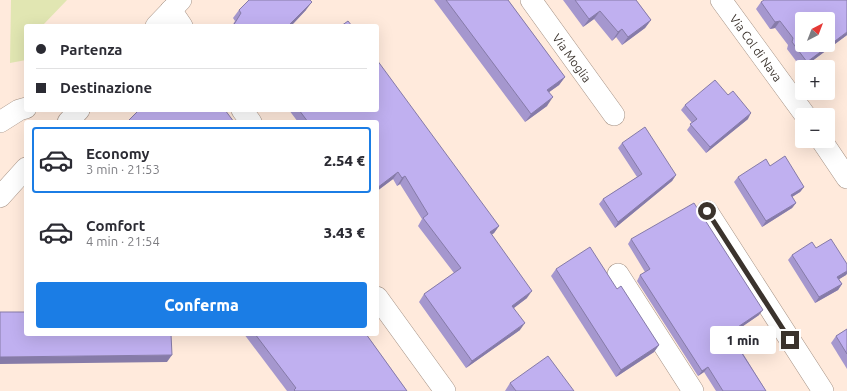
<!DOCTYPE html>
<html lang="it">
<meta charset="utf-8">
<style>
body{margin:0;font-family:Ubuntu,sans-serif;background:#f2f2f3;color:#2b2b33;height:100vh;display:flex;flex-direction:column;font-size:15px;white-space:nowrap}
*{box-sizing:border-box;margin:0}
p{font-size:13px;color:#7c7c81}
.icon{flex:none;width:22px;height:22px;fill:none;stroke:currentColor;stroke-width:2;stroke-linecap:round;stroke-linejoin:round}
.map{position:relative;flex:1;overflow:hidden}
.details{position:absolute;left:24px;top:120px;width:355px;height:216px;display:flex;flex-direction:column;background:#fff;border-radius:4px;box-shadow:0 4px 16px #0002}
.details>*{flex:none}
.banner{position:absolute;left:24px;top:24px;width:355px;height:88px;border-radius:4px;box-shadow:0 4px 16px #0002;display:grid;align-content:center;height:88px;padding:0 12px;background:#fff}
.needle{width:26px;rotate:42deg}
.fabs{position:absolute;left:795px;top:12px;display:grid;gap:8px}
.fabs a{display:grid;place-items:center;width:40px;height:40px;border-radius:4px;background:#fff;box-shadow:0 4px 16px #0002;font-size:20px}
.end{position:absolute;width:18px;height:18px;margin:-9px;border:5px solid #3b332d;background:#fff;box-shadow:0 0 0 2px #fff}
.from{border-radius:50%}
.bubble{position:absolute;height:28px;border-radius:4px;background:#fff;box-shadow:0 4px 16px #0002;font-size:13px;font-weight:800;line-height:28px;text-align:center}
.banner b{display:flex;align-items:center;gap:14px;height:38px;font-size:15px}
.banner b+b{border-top:1px solid #e1e1e2}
.banner i{width:10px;height:10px;background:#2b2b33}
ul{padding:7px 0 0;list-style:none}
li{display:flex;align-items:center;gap:12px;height:66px;margin:0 8px 6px;padding:0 4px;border:2px solid transparent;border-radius:4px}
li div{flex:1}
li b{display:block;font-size:15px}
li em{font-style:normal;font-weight:800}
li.active{border-color:#1b7de5}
li>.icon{width:36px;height:36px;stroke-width:1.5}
.cta{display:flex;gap:8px;margin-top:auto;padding:8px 12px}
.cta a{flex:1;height:46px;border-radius:4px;background:#1b7de5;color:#fff;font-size:16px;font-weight:800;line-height:46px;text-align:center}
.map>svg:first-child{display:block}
.green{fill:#e1e6b2}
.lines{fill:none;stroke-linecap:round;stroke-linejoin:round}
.minor-casing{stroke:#a69386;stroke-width:22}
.minor{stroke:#fff;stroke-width:21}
.wall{fill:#a597ce}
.shaded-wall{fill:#867ba8}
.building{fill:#c0b0f0;stroke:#867ba8;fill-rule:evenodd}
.route{stroke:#3b332d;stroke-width:5}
.labels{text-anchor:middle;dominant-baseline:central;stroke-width:3;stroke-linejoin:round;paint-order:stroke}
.street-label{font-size:12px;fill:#3b332d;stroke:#fff}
</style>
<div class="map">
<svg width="847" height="391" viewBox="0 0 847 391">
<rect width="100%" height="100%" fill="#ffeadc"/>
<path class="green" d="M11,0H67L42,26H26V60L10,63Z"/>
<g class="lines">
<defs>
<g id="minor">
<path d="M531,0L614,115"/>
<path d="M721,0L805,115"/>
<path d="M171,10L182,26"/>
<path d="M156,26L181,0"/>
<path d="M242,110L251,122"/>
<path d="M0,122L19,110L26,108"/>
<path d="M68,122L79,110"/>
<path d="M822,141L847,178"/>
<path d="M0,197L26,168"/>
<path d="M707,211L823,391"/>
<path d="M618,274L693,391"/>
<path d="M377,297L445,391"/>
</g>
</defs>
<use href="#minor" class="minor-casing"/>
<use href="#minor" class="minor"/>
</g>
<g class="wall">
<path d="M434,0H508L565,77L559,85L549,92L547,106L525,122Z"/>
<path d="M563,0H636L651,20L645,28L622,45L616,37L612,41L594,19L583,27Z"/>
<path d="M761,2L847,35L804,67H802V69L787,49L788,45L775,28L770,29L756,9Z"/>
<path d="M239,10H306L291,26H232L235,21L233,18Z"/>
<path d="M685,105L748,119L706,153L687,130L692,123L681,110Z"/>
<path d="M289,110H377L499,226L494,233L491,235L527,298L514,308L520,330L466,368L419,302L424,294L454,273L418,226L422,219L400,184L397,186L393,179L377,191V122H298Z"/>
<path d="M622,143L676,175L672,181L615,228L599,204L603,199L637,177L618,148Z"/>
<path d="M770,166L804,187L800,192L792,197L796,203L792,208L762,227L734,182L738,177Z"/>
<path d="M631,239L759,315L731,334L766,391H716L704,372L698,376L637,281L640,275L645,272L628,244Z"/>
<path d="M816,248L846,275L839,279L842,284L838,290L815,303L788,260L792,255Z"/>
<path d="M556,269L617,289L659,345L654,352L616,377L551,276Z"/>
<path d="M847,329V369L831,343L836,336Z"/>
<path d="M244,334H366L407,391H287Z"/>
<path d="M510,383L574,391H505Z"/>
</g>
<g class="shaded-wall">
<path d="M312,2L306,10L291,26H288Z"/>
<path d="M600,11L594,19L583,27L589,19Z"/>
<path d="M651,20L645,28L622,45L628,37Z"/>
<path d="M780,21L775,28L770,29L775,22Z"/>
<path d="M622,29L616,37L612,41L618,32Z"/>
<path d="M847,32V35L804,67H803L807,62Z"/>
<path d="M565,77L559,85L541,98L547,90Z"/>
<path d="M553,97L547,106L525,122L531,114Z"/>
<path d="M751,113L748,119L706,153L710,147Z"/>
<path d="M398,172L393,179L377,191V188Z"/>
<path d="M676,175L672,181L615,228L618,222Z"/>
<path d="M405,176L400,184L397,186L402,178Z"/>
<path d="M804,187L800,192L787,200L791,195Z"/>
<path d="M796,203L792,208L762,227L766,221Z"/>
<path d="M499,226L494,233L484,240L490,232Z"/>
<path d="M847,271V274L846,275L833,283L837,277Z"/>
<path d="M842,284L838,290L815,303L819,297Z"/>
<path d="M532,291L527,298L507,313L512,306Z"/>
<path d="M763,310L759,315L726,338L729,333Z"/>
<path d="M525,323L520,330L466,368L472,361Z"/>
<path d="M659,345L654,352L616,377L621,370Z"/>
<path d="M172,355L167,362L0,364V357Z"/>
<path d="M708,367L704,372L698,376L702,371Z"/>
</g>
<g class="building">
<path d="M249,0H310L312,2L288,26H233L241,13L239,10Z"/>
<path d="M446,0H508L565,77L547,90L553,97L531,114Z"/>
<path d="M575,0H636L651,20L628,37L622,29L618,32L600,11L589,19Z"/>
<path d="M764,0H847V32L807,62L792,42L793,38L780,21L775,22L761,2ZM802,19H828V45H802Z"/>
<path d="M348,21L352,26H341Z"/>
<path d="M377,60L499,226L490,232L532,291L512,306L525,323L472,361L424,294L461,268L423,218L428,214L405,176L402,178L398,172L377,188V122H308L299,110H377Z"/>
<path d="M715,80L728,95L733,91L751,113L710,147L690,124L697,119L685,105Z"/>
<path d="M139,110H225L234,122H127Z"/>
<path d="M645,127L676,175L618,222L603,199L642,174L622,143Z"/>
<path d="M785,156L804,187L791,195L796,203L766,221L738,177L766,159L770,166Z"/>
<path d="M694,203L763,310L729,333L766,391H723L708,367L702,371L640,275L650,269L631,239Z"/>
<path d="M831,239L847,264V271L837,277L842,284L819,297L792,255L812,242L816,248Z"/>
<path d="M590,247L617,289L621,286L659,345L621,370L556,269Z"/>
<path d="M0,312H26V334H171L172,355L0,357Z"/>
<path d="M847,329V354L836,336Z"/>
<path d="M255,334H366L407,391H295L294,390L296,388Z"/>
<path d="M548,356L574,391H516L510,383Z"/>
</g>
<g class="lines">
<path class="route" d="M707,211L790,340"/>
</g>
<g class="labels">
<g class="street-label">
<text transform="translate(756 48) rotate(54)">Via Col di Nava</text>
<text transform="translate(572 58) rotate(54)">Via Moglia</text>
</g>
</g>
</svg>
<div class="fabs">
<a><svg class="needle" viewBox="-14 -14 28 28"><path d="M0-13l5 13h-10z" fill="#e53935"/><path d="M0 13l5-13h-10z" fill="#7c7c81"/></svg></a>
<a>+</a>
<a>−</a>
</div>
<i class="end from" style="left:707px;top:211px"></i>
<i class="end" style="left:790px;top:340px"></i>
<div class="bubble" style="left:710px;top:326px;width:66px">1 min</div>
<div class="banner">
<b><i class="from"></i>Partenza</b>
<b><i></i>Destinazione</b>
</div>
<section class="details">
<ul>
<li class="active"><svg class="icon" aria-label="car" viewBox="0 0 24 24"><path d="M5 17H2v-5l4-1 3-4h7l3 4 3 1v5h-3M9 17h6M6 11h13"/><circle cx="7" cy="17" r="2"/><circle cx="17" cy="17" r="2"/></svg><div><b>Economy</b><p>3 min · 21:53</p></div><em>2.54 €</em></li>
<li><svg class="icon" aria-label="car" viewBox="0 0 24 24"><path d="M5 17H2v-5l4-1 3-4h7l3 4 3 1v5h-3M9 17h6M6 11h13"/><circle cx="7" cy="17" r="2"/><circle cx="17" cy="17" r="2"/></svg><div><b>Comfort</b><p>4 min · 21:54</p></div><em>3.43 €</em></li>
</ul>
<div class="cta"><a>Conferma</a></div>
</section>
</div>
